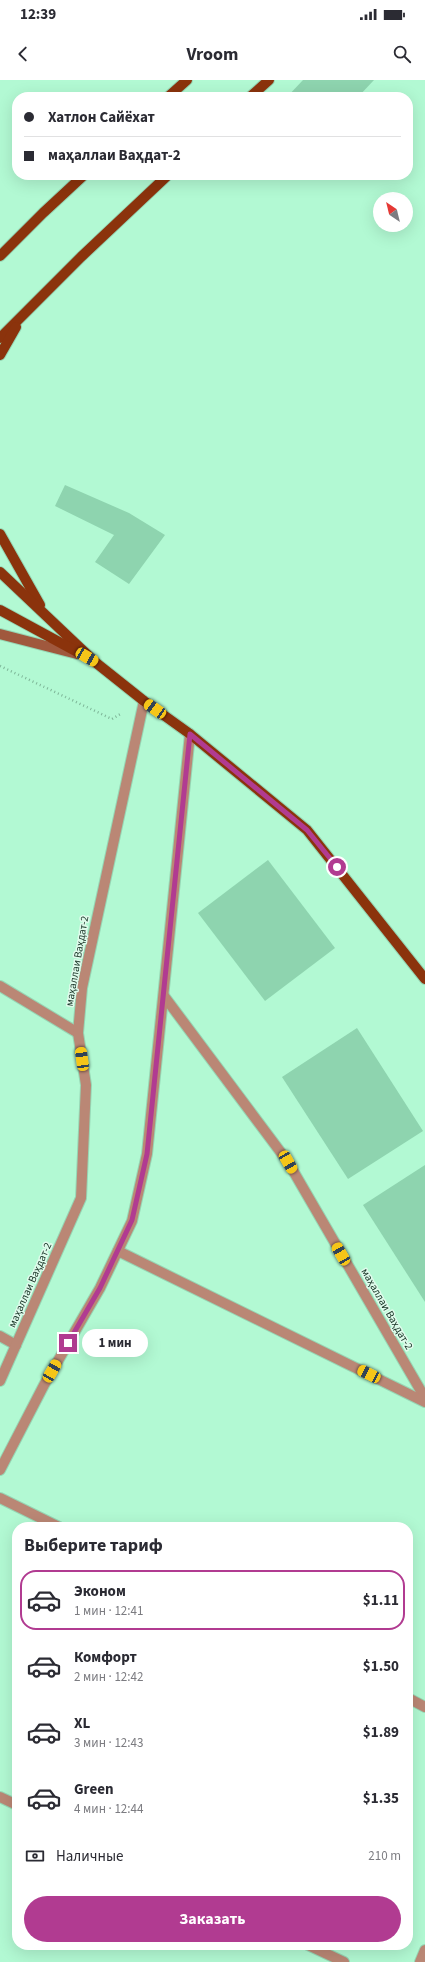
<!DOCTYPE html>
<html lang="ru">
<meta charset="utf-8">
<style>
body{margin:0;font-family:"Source Sans 3",sans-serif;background:#f2f2f3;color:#2b2b33;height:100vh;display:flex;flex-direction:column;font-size:15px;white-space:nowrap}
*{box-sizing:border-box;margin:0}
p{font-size:13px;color:#7c7c81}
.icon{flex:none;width:22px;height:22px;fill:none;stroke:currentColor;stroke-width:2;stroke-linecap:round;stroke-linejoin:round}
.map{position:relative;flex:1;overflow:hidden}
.sheet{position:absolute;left:12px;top:1442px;width:401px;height:428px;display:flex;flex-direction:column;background:#fff;border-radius:16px;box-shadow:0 4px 16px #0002}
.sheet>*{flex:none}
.guide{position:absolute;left:12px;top:12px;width:401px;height:88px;border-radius:16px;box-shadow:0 4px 16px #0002;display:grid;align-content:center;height:88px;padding:0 12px;background:#fff}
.needle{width:26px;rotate:325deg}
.controls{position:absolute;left:373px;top:112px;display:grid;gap:8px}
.controls a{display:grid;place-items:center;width:40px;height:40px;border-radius:50%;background:#fff;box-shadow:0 4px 16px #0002;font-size:20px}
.end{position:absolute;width:18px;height:18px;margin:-9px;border:5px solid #b13b91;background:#fff;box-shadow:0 0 0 2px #fff}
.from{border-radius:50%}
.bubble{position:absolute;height:28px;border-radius:14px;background:#fff;box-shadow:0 4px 16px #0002;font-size:13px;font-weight:700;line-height:28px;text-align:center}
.car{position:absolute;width:12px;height:24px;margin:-12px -6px;border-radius:5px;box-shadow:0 0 3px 1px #0007;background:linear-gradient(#f5c518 24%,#345 0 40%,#f5c518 0 76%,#345 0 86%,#f5c518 0)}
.guide b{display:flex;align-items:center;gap:14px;height:38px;font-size:15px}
.guide b+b{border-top:1px solid #e1e1e2}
.guide i{width:10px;height:10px;background:#2b2b33}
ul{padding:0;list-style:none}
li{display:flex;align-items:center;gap:12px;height:60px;margin:0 8px 6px;padding:0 4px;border:2px solid transparent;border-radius:16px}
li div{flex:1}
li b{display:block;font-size:15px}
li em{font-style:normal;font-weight:700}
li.selected{border-color:#b13b91}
li>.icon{width:36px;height:36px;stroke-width:1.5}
h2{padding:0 12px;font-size:18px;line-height:48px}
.pay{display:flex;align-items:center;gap:10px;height:44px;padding:0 12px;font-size:15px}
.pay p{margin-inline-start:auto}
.action{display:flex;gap:8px;margin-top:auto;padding:8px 12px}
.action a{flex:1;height:46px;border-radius:24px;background:#b13b91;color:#fff;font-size:16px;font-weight:700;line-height:46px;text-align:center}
.status{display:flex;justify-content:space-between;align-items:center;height:28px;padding:0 20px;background:#fff;direction:ltr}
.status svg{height:11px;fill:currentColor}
header{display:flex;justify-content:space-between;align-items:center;height:52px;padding:0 12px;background:#fff;font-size:18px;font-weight:700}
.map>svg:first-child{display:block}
.building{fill:#8ed4af}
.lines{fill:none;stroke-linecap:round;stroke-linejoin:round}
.minor-casing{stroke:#96d6b4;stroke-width:12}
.secondary-casing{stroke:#96d6b4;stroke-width:12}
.primary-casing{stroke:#96d6b4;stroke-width:12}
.path{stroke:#7eb698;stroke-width:2.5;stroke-dasharray:1 3;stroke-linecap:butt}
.minor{stroke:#ba8775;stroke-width:10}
.secondary{stroke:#a0583d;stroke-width:10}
.primary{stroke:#8b330c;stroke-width:10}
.route{stroke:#b13b91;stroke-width:5}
.labels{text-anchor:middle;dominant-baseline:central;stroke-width:3;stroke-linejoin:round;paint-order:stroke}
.street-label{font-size:11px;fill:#183426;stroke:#e0fbec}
</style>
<div class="status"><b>12:39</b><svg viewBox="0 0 49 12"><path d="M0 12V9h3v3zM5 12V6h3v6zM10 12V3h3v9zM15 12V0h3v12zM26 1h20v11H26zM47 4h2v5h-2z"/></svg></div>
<header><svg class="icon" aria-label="back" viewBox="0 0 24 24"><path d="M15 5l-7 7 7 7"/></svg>Vroom<svg class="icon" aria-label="search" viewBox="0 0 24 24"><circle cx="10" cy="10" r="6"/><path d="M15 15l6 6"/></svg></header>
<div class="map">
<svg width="425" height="1882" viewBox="0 0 425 1882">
<rect width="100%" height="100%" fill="#b2f9d3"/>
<g class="building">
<path d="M303,0H374L358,17H287Z"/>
<path d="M65,405L129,433L165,455L129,504L95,482L114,455L55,426Z"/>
<path d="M268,780L335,868L265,921L198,833Z"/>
<path d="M357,948L423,1051L348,1099L282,997Z"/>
<path d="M425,1085V1222L363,1125Z"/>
</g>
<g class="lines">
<defs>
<g id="minor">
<path d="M0,906L78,953"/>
<path d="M164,916L288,1082L425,1318"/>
<path d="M118,1171L425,1322"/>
<path d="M0,1256L16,1265"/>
<path d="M0,1301L81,1118L86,1005L78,953L82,908L144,621"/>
<path d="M0,1390L44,1305L100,1208L132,1141L147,1074L190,654"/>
<path d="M0,1418L59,1447"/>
<path d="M408,1618L425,1627"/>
<path d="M0,1717L17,1725"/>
<path d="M308,1865L344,1882"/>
<path d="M420,1882L425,1870"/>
</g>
<path id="secondary" d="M0,554L77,574"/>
<g id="primary">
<path d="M168,17L187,0"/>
<path d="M250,17L269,0"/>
<path d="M0,176L43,133L84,95"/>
<path d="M0,258L81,177L168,95"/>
<path d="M0,275L16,247"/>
<path d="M0,454L40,525"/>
<path d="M0,492L95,582L144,621L190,654L307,750L425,899"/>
<path d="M0,530L83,575"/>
</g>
</defs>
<use href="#minor" class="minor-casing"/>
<use href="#secondary" class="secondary-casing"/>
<use href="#primary" class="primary-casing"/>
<path class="path" d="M0,586L112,639L122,633"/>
<use href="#minor" class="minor"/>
<use href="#secondary" class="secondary"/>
<use href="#primary" class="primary"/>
</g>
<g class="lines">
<path class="route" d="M68,1263L100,1208L132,1140L147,1074L190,654L307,750L337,787"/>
</g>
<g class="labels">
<g class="street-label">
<text transform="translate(77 881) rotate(-80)">маҳаллаи Ваҳдат-2</text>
<text transform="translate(30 1205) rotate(-66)">маҳаллаи Ваҳдат-2</text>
<text transform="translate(387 1229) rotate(60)">маҳаллаи Ваҳдат-2</text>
</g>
</g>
</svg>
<div class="controls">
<a><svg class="needle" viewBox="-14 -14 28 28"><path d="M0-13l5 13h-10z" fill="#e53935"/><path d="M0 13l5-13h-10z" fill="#7c7c81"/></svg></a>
</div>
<i class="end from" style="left:337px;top:787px"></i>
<i class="end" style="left:68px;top:1263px"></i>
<div class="bubble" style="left:82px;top:1249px;width:66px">1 мин</div>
<i class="car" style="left:87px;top:577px;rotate:120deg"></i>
<i class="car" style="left:155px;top:629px;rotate:305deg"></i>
<i class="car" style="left:82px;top:979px;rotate:352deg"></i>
<i class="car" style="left:288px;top:1082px;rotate:150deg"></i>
<i class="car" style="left:341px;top:1174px;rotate:330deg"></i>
<i class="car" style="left:52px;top:1291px;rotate:30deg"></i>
<i class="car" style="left:369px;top:1294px;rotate:296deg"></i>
<div class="guide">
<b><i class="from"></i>Хатлон Сайёхат</b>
<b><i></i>маҳаллаи Ваҳдат-2</b>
</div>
<section class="sheet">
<h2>Выберите тариф</h2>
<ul>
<li class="selected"><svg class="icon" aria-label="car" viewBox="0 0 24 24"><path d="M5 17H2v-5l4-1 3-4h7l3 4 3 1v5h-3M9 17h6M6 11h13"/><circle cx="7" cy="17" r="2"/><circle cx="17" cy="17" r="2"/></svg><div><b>Эконом</b><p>1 мин · 12:41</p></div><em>$1.11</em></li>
<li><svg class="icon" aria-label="car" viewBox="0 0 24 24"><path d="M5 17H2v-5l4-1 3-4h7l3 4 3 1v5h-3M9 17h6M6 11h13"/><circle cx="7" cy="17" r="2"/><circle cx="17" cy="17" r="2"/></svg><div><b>Комфорт</b><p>2 мин · 12:42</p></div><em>$1.50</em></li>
<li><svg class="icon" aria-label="car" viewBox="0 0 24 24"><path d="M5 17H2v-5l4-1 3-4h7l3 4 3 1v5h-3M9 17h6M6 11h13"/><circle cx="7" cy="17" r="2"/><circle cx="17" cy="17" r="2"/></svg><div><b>XL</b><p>3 мин · 12:43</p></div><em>$1.89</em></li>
<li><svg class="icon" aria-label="car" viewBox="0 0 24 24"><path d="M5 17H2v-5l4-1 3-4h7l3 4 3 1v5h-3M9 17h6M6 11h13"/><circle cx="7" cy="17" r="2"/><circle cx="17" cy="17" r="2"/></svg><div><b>Green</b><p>4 мин · 12:44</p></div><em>$1.35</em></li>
</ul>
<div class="pay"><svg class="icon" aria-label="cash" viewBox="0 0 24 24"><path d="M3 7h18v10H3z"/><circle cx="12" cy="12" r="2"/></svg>Наличные<p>210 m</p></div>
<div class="action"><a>Заказать</a></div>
</section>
</div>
